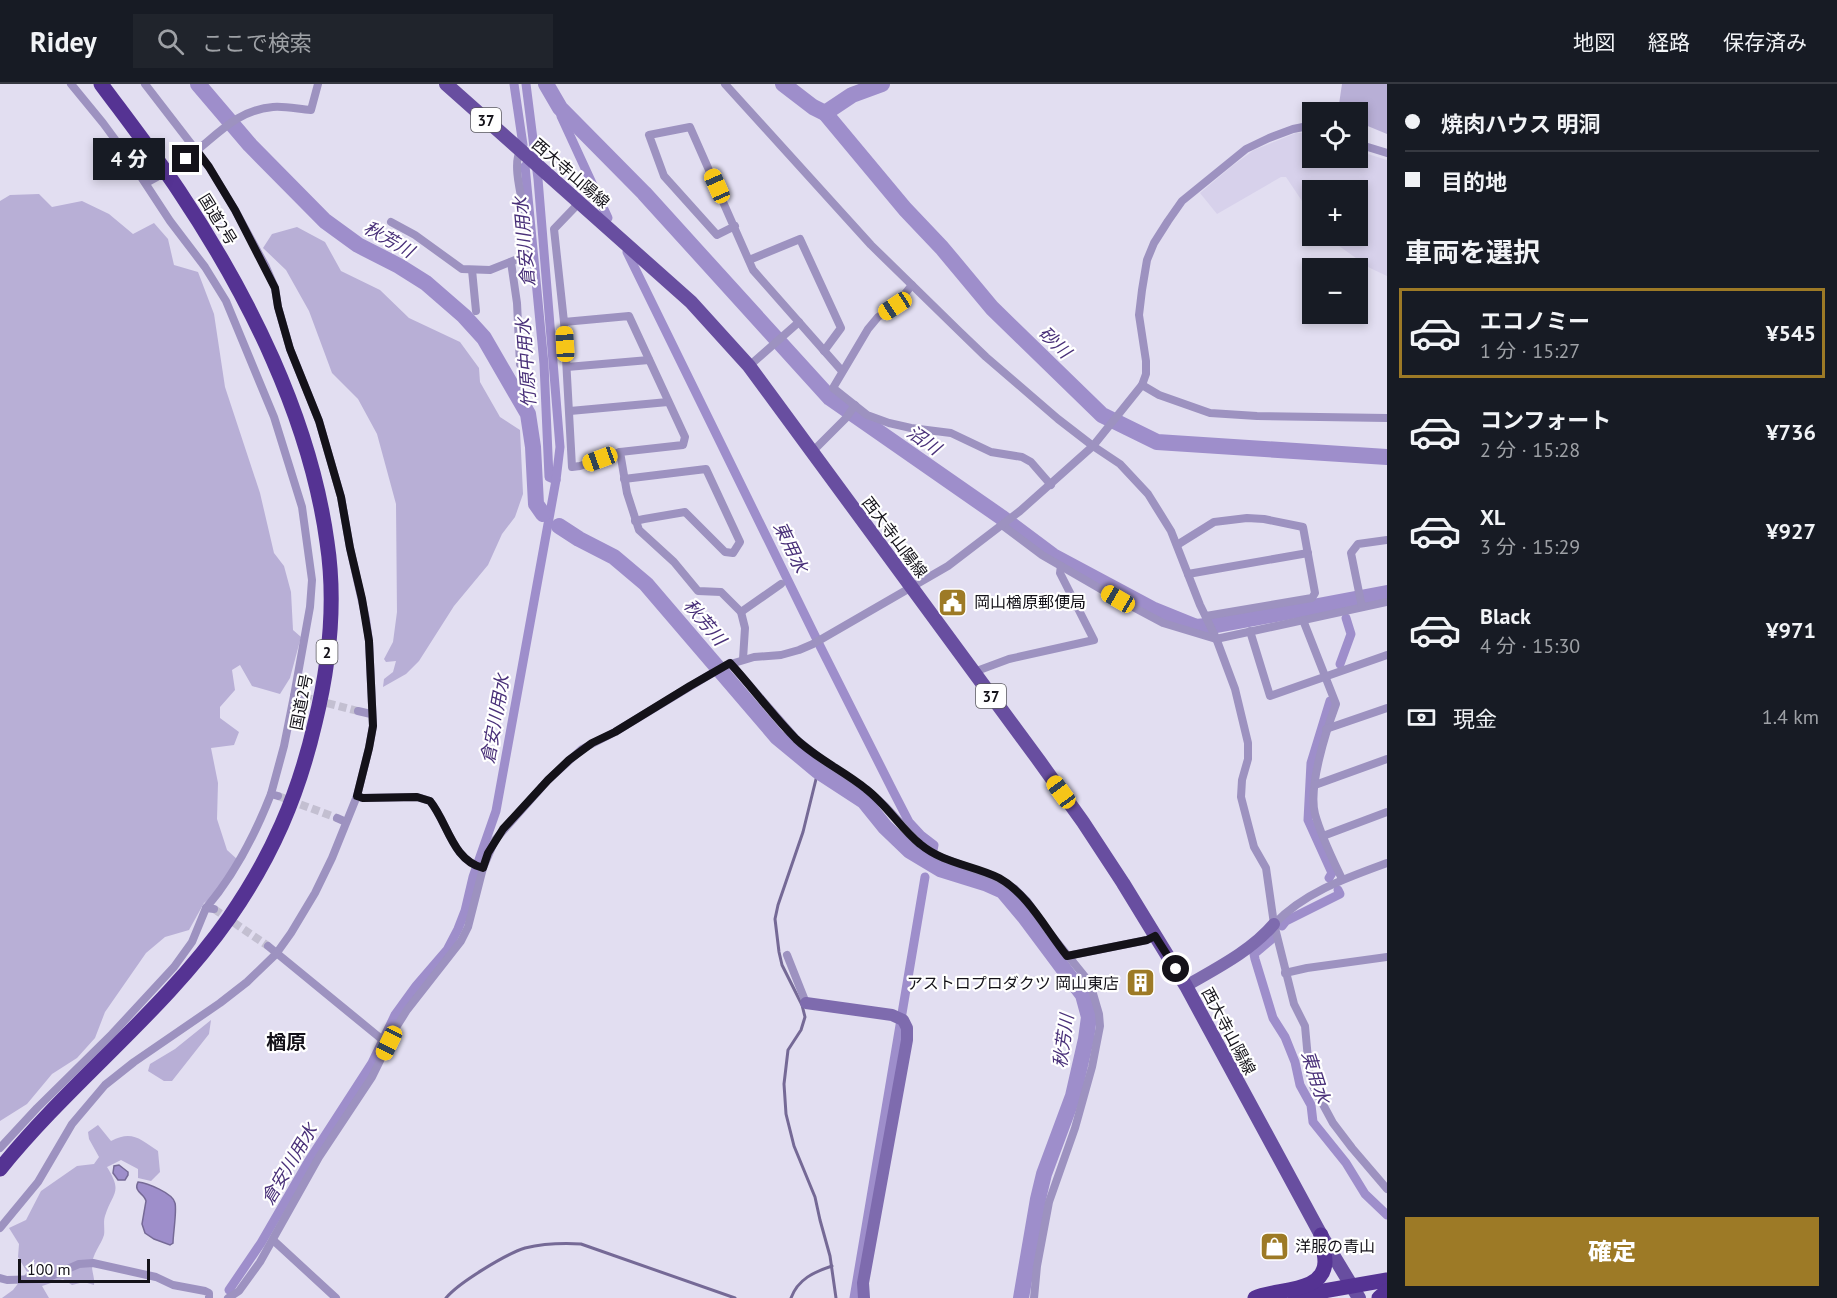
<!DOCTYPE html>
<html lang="ja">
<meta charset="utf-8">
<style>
body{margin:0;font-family:"PT Sans","Noto Sans JP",sans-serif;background:#20242c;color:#f1f3f6;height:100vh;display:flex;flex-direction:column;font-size:22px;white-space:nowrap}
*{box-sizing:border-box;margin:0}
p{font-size:20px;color:#9ea1a6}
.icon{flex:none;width:33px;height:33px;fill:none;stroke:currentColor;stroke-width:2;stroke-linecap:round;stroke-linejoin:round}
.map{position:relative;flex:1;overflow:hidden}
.drawer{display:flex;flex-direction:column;background:#171b24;width:450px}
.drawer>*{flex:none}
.guide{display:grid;align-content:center;height:132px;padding:0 18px;background:#171b24}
.buttons{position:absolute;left:1302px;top:18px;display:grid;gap:12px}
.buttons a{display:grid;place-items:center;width:66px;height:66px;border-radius:0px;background:#171b24;box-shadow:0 3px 9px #0003;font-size:30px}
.scale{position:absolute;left:18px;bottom:15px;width:132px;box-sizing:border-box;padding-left:6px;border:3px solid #141219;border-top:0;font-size:16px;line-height:21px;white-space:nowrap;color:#141219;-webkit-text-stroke:4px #fff;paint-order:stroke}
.end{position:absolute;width:27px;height:27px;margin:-14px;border:8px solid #141219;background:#fff;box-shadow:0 0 0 3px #fff}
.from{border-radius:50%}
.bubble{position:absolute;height:42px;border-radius:0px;background:#171b24;box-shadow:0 3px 9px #0003;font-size:20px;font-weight:800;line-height:42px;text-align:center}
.car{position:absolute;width:18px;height:36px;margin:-18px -9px;border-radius:8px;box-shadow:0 0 4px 2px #0007;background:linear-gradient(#f5c518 24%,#345 0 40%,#f5c518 0 76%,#345 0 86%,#f5c518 0)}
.guide b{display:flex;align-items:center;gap:21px;height:57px;font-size:22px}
.guide b+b{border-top:2px solid #363941}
.guide i{width:15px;height:15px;background:#f1f3f6}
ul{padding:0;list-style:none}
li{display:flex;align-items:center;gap:18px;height:90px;margin:0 12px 9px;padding:0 6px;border:3px solid transparent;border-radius:0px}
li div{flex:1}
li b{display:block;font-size:22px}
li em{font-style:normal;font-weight:800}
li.selected{border-color:#9d7a26}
li>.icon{width:54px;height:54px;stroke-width:1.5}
h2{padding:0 18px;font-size:27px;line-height:72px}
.pay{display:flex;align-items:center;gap:15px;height:66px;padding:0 18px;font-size:22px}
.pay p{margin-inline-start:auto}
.action{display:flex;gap:12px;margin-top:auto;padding:12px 18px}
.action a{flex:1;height:69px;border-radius:0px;background:#9d7a26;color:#fff;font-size:24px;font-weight:800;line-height:69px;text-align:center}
header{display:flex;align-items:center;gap:36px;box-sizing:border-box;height:84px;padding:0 30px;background:#171b24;border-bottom:2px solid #363941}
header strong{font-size:28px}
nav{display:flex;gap:33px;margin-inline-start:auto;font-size:21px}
.search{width:420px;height:54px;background:#20242c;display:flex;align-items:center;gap:15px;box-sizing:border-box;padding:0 21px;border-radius:0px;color:#9ea1a6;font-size:22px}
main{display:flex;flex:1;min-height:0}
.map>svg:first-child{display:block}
.built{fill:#d7d1eb}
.green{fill:#b8afd6}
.water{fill:#9e8ecb;stroke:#756996;stroke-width:1.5}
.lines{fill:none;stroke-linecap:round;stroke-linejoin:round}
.stream{stroke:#756996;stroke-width:3}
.canal{stroke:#9e8ecb;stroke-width:9}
.river{stroke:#9e8ecb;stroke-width:16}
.street-tunnel{stroke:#c3bfd1;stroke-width:8;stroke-dasharray:8 4;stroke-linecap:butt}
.street{stroke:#9d92c0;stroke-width:8}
.secondary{stroke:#7e6bae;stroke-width:12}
.primary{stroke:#684ea0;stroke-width:14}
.highway{stroke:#553393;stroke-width:15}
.route{stroke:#141219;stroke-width:8}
.labels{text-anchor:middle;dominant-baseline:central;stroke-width:4.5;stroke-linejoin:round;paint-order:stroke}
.shield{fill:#fff;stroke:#5a595e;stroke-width:1.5}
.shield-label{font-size:15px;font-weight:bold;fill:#141219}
.street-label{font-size:16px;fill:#141219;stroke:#fff}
.poi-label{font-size:16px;fill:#141219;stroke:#fff;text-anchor:start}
.water-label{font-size:18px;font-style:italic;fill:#493079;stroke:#fff}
.quarter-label{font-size:20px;font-weight:bold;fill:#141219;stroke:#fff}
</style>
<header>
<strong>Ridey</strong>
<div class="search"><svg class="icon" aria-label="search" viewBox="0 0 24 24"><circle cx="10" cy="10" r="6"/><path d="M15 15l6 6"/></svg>ここで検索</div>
<nav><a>地図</a><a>経路</a><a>保存済み</a></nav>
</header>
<main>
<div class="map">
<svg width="1387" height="1214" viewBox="0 0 1387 1214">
<rect width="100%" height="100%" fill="#e2def1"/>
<path class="built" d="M1296,49H1312V74H1358V67L1387,76V192L1370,184L1325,152H1358V106H1312V132L1286,93H1281L1217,130L1200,109L1232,82L1254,66Z"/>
<g class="green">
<path d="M1342,0H1387V50L1358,38V28L1338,27Z"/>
<path d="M39,110L52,123L82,117L109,130L133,150L154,139L168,155L174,181L198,188L214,230L225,303L260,409L274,469L284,482L291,508L293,546L301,553L290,594L280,610L252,602L240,581L232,586L235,606L220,623V634L239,648L234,661L211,664L218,699L217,735L227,766L238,776L213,812L204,819L189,846L165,853L146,869L105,928L95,954L77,974L52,990L27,1020L0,1037V117L10,111Z"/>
<path d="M297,143L325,158L341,187L380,206L409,234L460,258L479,284L480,298L500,333L520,346L523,410L515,433L502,450L488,481L454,522L419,577L406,590L383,603L384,595L393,588L396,577L386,578L384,575L393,558L397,528L396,420L377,350L358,315L332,289L309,227L286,186L263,164L272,150Z"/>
<path d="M211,936L209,950L172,997H164L148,987L150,980L175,965Z"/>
<path d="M98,1041L111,1057C132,1046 140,1055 158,1067L160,1088L151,1097L138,1094V1085L121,1076L107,1083C123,1109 113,1107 105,1132C103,1138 105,1145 104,1151C101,1161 92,1170 92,1182C92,1189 95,1194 94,1201L84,1198L72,1201L63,1195L42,1202L49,1214H2L13,1206L27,1188L18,1173L19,1160L9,1144L26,1136L41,1107L77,1082L94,1080L99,1073L89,1055L88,1048Z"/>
</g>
<g class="water">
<path d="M119,1081L128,1088V1091L125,1096H118L113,1089L114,1082Z"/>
<path d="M138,1098C147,1099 173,1109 175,1119C177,1127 173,1150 173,1159L170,1161L154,1155L145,1149L142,1140L146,1117C144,1109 133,1108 138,1098Z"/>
</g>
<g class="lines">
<g class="stream">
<path d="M818,687L803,748L778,821L775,835L779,868L782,881L802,921L805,933L801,946L788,966L784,1000L786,1030L794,1062L815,1113L820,1136L830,1172L836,1214"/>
<path d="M446,1214C458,1199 506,1170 525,1164C542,1160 564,1159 581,1160L735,1214"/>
<path d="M791,1214C798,1195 814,1188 832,1182"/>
</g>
<g class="canal">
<path d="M514,0L523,61"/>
<path d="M560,24L561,32L608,134"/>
<path d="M525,82L544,280L549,393L556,396"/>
<path d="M627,168L821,564L893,707L909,738L921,751L934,761L933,766"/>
<path d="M1341,518L1342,519"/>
<path d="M1340,580L1351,550L1346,534"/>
<path d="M1329,794L1332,789L1308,736L1311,679L1330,617"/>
<path d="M1282,842L1286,837L1340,810L1338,806"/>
<path d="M1273,854L1254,870L1255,875L1273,934L1285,953L1295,978L1300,1001L1311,1021L1313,1038L1346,1079L1365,1110L1387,1131"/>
<path d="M229,1206L261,1159L308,1078L372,979L395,931L416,902L447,866L458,845L465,827L473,793L496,727L556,396L560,363L538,95L526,0"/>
<path d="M854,1214L925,793"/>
</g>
<g class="river">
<path d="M198,0L250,61L325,137L358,161L399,182L426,199L464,232L484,254L528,330L533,363L536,420L543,430"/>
<path d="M546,0L560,24L644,109L830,314L1001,433L1053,472L1154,526L1196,543L1217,541L1387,509"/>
<path d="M783,0L813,23L825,29L905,125L942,164L992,224L1102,331L1157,358L1387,373"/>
<path d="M825,29L852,11L882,0"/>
<path d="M559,442L579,455L614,473L646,500L777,653L818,687L864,717L885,743L910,767L940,785L985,799L1003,807L1024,832L1083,911L1089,933L1086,955L1073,1012L1044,1090L1038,1115L1021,1214"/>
</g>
<g class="street-tunnel">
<path d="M163,90L186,75"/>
<path d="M304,613L358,627"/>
<path d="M278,712L337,734"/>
<path d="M214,825L268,862"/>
</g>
<g class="street">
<path d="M71,0L103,39L128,73L170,137L205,183L226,217L274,333L302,423L312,496L310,523L294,612"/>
<path d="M725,0L871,161L958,246L986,273L1058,335L1093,362L1120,380L1148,410L1171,447L1200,521L1216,554L1235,605L1248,659V675L1242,696L1241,713L1254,763L1266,784L1274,840L1294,920L1305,942L1309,986L1313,1002L1333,1039L1352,1064L1387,1105"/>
<path d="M1358,60L1387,69"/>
<path d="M186,75C215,54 235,26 273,23C285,22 298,25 311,26L318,0"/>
<path d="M146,99L157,93"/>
<path d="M391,138L415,151L462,185L490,186L525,172C537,151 508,89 520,67"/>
<path d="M735,142L717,151L664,92L649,51L690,43L753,186L842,287"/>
<path d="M749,176L800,155L841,244L824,267"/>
<path d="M511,178L517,219L520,280"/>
<path d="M472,186L476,227"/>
<path d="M912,201L895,222L878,233L868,245L833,304L867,331L889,339L911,344L951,349L991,368L1022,373L1031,378L1051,401"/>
<path d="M564,238L629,232L685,353L683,361L620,368L580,382L572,383L564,238L554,145L579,119"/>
<path d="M749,282L799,238"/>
<path d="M567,283L649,276"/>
<path d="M1142,301L1159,311L1210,329L1257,332L1387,334"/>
<path d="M570,327L668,318"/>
<path d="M620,368L627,409L639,446L674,478L698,507L721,508L741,528L745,544L743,575"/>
<path d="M812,368L846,334L855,321"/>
<path d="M624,395L706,385L740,458L733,469L725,468L685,428L644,435L635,437"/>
<path d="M1002,441L1042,471L1118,515L1163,539L1216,555L1387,518"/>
<path d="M1177,461L1214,438L1247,434L1264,435L1303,443L1315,509L1312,514L1206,532"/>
<path d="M1188,490L1308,469"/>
<path d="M1362,523L1351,469L1358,460L1387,456"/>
<path d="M741,528L781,500"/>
<path d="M1303,536L1336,620C1326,647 1308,703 1315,730C1321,752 1332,774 1342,795"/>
<path d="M1250,547L1270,612L1387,571"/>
<path d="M730,579L797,656L821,675L866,705L885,722L920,760L940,773L997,794L1015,805L1027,817L1048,847L1086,894L1092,906L1099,930L1100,942L1092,983L1075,1044L1049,1118L1037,1182L1034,1214"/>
<path d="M974,588L1009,575L1094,556L1060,489L1061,482"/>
<path d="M358,627L371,630"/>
<path d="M1326,645L1387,624"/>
<path d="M1315,701L1387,675"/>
<path d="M278,712L271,710L284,662L294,612L304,613"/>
<path d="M357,712L362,714L417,713L430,717C448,739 452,776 483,784"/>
<path d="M337,734L346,738"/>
<path d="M1323,752L1387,728"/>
<path d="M214,825L206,824C235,790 255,751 271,710"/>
<path d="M1274,840C1305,808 1346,794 1387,779"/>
<path d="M268,862L379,953L389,959"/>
<path d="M787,871L806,919"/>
<path d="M1067,872L1147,856L1155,852"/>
<path d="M1285,889L1307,884L1387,873"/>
<path d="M0,1064L37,1024L112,950L174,883L192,858L206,824"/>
<path d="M0,1144L38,1098L72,1040L105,1001L134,978L220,919L247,898L276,870L291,849L315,809L332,774L357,712L369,664L373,642L369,557L366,535L350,464L341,413L319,337L290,265L278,223L275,204L266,183L235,126L209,83L145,0"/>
<path d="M273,1156L336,1214"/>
<path d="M0,1194L7,1196L39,1195L49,1193L79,1180L93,1179L156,1193L173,1201L205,1207L209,1209V1214"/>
<path d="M228,1214L239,1207L260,1178L319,1073L372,993L397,942L407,926L461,857L468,843L483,784L495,756L548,696L582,665L615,648L724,582L754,573L781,571L799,566L813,560L948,482L1020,427L1093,362L1142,301L1146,290V277L1139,231L1142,206L1147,176L1154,159L1168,137L1182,117L1246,65L1269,54L1293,45L1308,42L1312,44"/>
</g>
<g class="secondary">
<path d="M1186,902C1217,884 1251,867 1274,840"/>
<path d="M806,919L892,931L903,936L907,944V956L863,1199L864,1214"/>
</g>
<path class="primary" d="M446,0L691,218L749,282L1040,678L1083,738L1123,799L1186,902L1321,1151L1359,1214"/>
<g class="highway">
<path d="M0,1085C71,997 164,927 229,834C272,772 298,712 315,639C329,582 336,517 327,458C310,334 248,210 179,107C154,70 127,35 101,0"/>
<path d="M1295,1212L1387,1196"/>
<path d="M1255,1214C1275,1204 1324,1210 1325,1178C1325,1169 1322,1159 1321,1151"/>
<path d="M1379,1214L1387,1207"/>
</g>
</g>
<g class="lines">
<path class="route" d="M186,75L197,67L209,83L235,126L275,204L278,223L290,265L319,337L341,413L350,464L362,515L369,557L373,642L369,664L357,712L363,714L417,713L430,717C448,739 452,776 483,784L488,769L503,745L548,696L569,676L592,659L615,648L690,602L730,579C753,604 772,631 796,655C817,675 844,687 866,705C887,721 901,745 920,760C944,780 973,781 999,794C1028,810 1046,846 1067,872L1147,856L1155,852L1176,885"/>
</g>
<defs>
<symbol id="civic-square" viewBox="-11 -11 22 22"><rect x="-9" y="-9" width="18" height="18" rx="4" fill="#9d7a26" stroke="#fff"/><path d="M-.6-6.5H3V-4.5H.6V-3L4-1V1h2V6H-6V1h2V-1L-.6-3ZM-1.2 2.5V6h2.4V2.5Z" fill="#fff"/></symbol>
<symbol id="building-square" viewBox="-11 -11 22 22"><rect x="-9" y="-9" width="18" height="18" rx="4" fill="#9d7a26" stroke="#fff"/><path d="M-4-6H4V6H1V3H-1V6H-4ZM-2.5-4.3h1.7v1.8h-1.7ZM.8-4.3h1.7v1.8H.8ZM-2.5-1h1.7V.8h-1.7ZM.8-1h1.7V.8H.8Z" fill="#fff"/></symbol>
<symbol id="shop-square" viewBox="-11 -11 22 22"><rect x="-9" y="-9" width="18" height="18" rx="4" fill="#9d7a26" stroke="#fff"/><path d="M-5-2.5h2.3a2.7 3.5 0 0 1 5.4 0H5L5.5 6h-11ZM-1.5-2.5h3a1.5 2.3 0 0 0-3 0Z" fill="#fff"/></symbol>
</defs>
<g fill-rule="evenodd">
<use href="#civic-square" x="936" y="502" width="33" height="33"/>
<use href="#building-square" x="1124" y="882" width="33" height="33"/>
<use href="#shop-square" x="1258" y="1146" width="33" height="33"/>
</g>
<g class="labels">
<g class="shield">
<rect x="471" y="24" width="30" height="24" rx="4.5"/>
<rect x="316.5" y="556" width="21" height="24" rx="4.5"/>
<rect x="976" y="600" width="30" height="24" rx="4.5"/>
</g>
<g class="shield-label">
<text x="486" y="36">37</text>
<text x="327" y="568">2</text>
<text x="991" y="612">37</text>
</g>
<g class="street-label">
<text transform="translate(571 89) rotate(41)">西大寺山陽線</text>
<text transform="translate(218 135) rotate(58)">国道2号</text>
<text transform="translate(895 453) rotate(53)">西大寺山陽線</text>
<text transform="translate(301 618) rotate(-79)">国道2号</text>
<text transform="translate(1229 947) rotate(62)">西大寺山陽線</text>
</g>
<g class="poi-label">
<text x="974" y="518">岡山楢原郵便局</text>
<text x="1119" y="899" text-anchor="end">アストロプロダクツ 岡山東店</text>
<text x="1295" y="1162">洋服の青山</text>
</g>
<g class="water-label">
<text transform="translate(389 155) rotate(30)">秋芳川</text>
<text transform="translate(524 158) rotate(-95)">倉安川用水</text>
<text transform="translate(1055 258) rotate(44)">砂川</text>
<text transform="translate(526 279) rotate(-94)">竹原中用水</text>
<text transform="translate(924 356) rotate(35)">沼川</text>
<text transform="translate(791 463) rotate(64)">東用水</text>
<text transform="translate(705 538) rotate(50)">秋芳川</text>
<text transform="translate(495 635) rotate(-80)">倉安川用水</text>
<text transform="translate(1063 957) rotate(-82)">秋芳川</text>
<text transform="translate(1316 993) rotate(72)">東用水</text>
<text transform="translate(289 1080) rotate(-59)">倉安川用水</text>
</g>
<g class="quarter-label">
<text x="286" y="958">楢原</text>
</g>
</g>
</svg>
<div class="buttons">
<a><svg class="icon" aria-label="locate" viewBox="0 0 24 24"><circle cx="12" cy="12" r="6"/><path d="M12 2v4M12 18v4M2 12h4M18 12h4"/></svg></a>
<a>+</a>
<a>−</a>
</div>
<div class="scale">100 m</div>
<i class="end from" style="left:1176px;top:885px"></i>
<i class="end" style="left:186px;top:75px"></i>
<div class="bubble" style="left:93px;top:54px;width:72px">4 分</div>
<i class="car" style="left:717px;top:102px;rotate:336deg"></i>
<i class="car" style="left:895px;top:222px;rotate:237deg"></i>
<i class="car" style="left:565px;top:260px;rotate:357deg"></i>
<i class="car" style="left:600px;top:375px;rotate:250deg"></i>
<i class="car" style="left:1118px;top:515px;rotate:300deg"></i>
<i class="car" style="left:1061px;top:708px;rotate:324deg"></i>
<i class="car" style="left:389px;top:959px;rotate:206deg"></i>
</div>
<section class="drawer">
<div class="guide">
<b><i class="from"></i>焼肉ハウス 明洞</b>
<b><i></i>目的地</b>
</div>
<h2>車両を選択</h2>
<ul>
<li class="selected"><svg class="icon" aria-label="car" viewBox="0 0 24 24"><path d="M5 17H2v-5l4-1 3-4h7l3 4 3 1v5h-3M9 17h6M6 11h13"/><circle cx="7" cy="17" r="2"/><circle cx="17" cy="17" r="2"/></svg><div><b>エコノミー</b><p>1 分 · 15:27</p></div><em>¥545</em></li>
<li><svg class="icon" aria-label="car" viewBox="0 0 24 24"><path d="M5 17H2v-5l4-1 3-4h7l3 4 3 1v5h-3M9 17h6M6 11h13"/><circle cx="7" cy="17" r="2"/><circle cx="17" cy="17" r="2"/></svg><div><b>コンフォート</b><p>2 分 · 15:28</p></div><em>¥736</em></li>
<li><svg class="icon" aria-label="car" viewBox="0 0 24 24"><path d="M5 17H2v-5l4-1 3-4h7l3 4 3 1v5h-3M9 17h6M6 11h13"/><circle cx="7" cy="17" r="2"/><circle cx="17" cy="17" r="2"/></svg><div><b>XL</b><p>3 分 · 15:29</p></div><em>¥927</em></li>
<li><svg class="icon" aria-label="car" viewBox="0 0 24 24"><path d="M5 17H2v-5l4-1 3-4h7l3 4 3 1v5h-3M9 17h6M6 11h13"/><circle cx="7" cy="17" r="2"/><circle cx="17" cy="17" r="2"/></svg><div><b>Black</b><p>4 分 · 15:30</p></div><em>¥971</em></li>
</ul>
<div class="pay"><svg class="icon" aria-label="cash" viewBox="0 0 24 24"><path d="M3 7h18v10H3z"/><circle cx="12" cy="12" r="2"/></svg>現金<p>1.4 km</p></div>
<div class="action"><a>確定</a></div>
</section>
</main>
